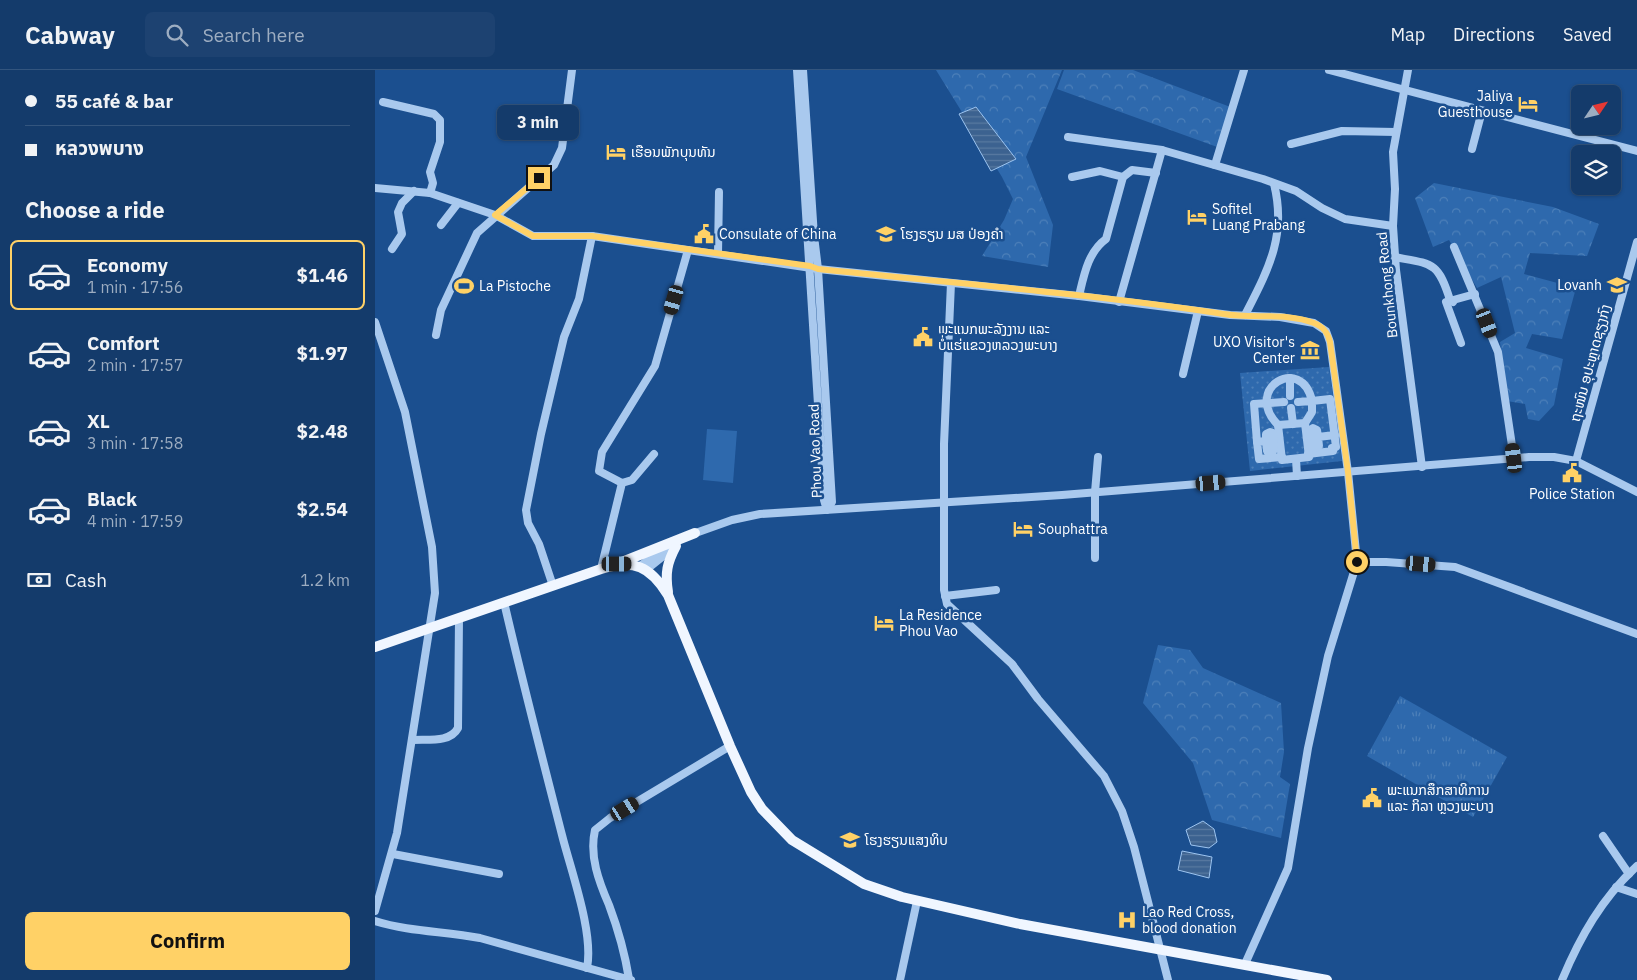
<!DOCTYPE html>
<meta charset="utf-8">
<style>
body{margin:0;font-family:"IBM Plex Sans","Noto Sans Lao","Noto Sans Thai",sans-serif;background:#1d4271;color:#f1f3f6;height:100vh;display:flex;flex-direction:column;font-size:19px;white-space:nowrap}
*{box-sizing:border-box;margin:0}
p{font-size:16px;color:#9dadc1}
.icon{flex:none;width:28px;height:28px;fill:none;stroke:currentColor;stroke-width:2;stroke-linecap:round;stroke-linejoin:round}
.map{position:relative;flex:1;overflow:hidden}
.drawer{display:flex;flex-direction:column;background:#143b6b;width:375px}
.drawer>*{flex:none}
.top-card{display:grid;align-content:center;height:110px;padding:0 25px;background:#143b6b}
.needle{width:32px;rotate:55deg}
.tools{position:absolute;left:1196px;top:15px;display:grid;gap:10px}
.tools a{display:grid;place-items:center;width:50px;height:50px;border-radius:8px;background:#143b6b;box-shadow:0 1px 4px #0004,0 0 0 1px #33557e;font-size:25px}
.end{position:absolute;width:22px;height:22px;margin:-11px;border:6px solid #ffd166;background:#111;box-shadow:0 0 0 2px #111}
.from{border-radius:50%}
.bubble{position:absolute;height:35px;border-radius:8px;background:#143b6b;box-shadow:0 1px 4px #0004,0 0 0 1px #33557e;font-size:16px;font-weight:800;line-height:35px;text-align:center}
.car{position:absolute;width:15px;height:30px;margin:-15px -8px;border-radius:6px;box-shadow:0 0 4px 1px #0007;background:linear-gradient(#222 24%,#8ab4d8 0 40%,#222 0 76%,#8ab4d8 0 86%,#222 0)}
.top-card b{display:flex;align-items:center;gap:18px;height:48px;font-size:19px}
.top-card b+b{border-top:1px solid #33557e}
.top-card i{width:12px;height:12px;background:#f1f3f6}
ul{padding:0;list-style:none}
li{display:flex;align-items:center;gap:15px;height:70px;margin:0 10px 8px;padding:0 15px;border:2px solid transparent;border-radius:8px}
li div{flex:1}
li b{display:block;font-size:19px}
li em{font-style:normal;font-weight:800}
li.current{border-color:#ffd166}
li>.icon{width:45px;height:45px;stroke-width:1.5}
h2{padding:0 25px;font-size:22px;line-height:60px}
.pay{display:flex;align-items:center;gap:12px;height:55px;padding:0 25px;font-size:19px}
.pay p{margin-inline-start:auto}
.button{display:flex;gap:10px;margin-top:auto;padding:10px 25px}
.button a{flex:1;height:58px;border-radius:8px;background:#ffd166;color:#111;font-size:20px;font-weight:800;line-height:58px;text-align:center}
header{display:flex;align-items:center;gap:30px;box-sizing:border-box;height:70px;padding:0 25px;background:#143b6b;border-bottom:1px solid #33557e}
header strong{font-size:24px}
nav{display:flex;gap:28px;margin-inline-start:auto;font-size:18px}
.search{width:350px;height:45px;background:#1d4271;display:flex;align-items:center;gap:12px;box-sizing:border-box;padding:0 18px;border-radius:8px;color:#9dadc1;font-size:19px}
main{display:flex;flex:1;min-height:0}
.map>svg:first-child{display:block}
.grass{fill:url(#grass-dots)}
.forest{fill:url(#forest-crowns)}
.park{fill:url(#park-tufts)}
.pitch{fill:#2e69ad}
.water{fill:url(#water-rules);stroke:#9cc4f0}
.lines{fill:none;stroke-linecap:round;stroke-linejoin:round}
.minor{stroke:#a9c9ee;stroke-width:8}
.major{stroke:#f0f6ff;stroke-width:10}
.route{stroke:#ffd166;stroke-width:6}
.labels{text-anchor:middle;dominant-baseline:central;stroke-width:5;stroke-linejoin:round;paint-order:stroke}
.poi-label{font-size:14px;fill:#fff;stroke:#1b4f8f;text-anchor:start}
.street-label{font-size:14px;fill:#fff;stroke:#1b4f8f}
</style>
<header>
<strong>Cabway</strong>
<div class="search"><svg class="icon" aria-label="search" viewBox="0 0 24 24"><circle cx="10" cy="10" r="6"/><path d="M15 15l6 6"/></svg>Search here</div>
<nav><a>Map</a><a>Directions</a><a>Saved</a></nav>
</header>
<main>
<section class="drawer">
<div class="top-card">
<b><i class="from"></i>55 café &amp; bar</b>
<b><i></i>หลวงพบาง</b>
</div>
<h2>Choose a ride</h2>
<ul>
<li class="current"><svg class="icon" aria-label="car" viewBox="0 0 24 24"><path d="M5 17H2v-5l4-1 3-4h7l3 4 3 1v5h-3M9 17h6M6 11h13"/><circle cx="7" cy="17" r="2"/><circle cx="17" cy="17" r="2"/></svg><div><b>Economy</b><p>1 min · 17:56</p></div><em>$1.46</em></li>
<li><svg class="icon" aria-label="car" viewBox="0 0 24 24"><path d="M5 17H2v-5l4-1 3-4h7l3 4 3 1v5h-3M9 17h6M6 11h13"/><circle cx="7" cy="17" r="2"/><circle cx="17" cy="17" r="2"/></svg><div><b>Comfort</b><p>2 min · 17:57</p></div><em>$1.97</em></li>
<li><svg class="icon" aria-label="car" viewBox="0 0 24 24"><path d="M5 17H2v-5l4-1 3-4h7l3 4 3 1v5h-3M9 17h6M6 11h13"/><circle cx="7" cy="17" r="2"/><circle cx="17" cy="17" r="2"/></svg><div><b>XL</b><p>3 min · 17:58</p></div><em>$2.48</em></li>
<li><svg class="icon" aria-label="car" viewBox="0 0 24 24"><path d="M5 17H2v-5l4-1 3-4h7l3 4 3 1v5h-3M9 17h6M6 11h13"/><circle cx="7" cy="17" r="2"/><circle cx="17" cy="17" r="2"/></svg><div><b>Black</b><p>4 min · 17:59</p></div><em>$2.54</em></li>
</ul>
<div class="pay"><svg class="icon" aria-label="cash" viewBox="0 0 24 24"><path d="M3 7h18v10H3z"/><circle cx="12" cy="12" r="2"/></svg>Cash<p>1.2 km</p></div>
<div class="button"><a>Confirm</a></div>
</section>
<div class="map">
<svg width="1262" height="910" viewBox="0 0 1262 910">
<defs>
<pattern id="grass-dots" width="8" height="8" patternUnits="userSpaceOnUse" patternTransform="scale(1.25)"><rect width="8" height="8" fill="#2e69ad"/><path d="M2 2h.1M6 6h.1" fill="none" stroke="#4d80b9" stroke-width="1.8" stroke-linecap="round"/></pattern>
<pattern id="forest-crowns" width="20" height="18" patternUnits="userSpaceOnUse" patternTransform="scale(1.25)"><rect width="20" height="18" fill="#2e69ad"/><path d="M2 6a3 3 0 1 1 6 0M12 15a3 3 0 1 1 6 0" fill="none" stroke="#4d80b9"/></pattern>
<pattern id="park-tufts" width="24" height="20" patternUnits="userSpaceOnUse" patternTransform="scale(1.25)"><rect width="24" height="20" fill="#2e69ad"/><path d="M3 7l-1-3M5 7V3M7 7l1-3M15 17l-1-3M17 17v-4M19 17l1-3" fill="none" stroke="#4d80b9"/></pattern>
<pattern id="water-rules" width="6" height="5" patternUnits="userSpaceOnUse" patternTransform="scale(1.25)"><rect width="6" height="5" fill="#3c6290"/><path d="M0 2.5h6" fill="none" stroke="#597aa1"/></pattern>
</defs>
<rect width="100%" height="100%" fill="#1b4f8f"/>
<path class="grass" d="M954,297L967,391L875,401L865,303Z"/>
<g class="forest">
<path d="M561,0H687L651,87L678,155L673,197L607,186L629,150L638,129L627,107Z"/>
<path d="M689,0H758L858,38L845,78L682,19Z"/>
<path d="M1059,113L1178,137L1224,154L1212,186L1155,183L1149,204L1201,218L1187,269L1157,264L1151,278L1188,289L1179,335L1164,351L1153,349L1150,334L1132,331L1125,272L1140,263L1126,207L1102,218L1074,170L1058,177L1040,128Z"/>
<path d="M783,575L815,580L828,598L906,633L909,682L905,707L915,714L906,768L837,750L818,693L768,633Z"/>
</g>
<path class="park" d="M1025,626L1132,687L1098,747L992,686Z"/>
<path class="pitch" d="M332,359L362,361L358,413L328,410Z"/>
<g class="water">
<path d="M601,37L641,89L616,101L584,44Z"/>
<path d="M828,751L839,759L842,772L834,778L816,775L811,760Z"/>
<path d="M807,781L837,787L834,808L803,800Z"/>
</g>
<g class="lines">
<g class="minor">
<path d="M422,0L449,430L452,440L457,432L443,199L439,166L428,0"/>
<path d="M954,0L1262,81"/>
<path d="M1033,0L1018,82L1020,119L1018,156L1021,200L1047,397"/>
<path d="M8,32L59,44L65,50V72L55,102L58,113L55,123"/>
<path d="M693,67L787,80L888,109L921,121L947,138L970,149L1018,156"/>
<path d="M916,74L967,61L1021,62"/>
<path d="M1097,79L1107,41"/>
<path d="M840,95L869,0"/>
<path d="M697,107L725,101L748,107"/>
<path d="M0,118L55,123L120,145L158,166H217L443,199L704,226L855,245L905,247L939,253L951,261L955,272L973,402L982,492L953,586L933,678L913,798L870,894"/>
<path d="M66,155L83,133"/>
<path d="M1079,177L1123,282L1139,389"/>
<path d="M17,179L27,164L23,142L27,133L39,121"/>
<path d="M343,184L344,122"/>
<path d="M1019,187C1057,194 1063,191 1075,230L1078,232"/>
<path d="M576,213L569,374V520L572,534L637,594L663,629L729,706L747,741L759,777L793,910"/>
<path d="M704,226C709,205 713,182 731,169L748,107L757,100L781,103"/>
<path d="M744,232L787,80"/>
<path d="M870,245C893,200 912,166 899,114"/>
<path d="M0,252L30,342L57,477L60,523L22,763L0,841"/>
<path d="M61,265L66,240L102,163L179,95L187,78L197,0"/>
<path d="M1086,273L1071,232L1100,224"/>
<path d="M808,304L823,241"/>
<path d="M915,308V326"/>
<path d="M923,332L937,331C927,284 867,318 903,355L930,353L937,342V331L955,329L961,377L957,378L958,381L933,384"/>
<path d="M916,338L918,354"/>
<path d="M903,355L907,390L934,387L930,353"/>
<path d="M943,367L942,360L938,358L935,360L937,377L941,378L944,376L943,367L960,365"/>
<path d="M891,371L892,381L896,382L899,380L898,363L895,362L891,364V371L882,372L884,389L907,387"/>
<path d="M882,372L879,334L909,332"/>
<path d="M921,389L922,406"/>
<path d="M1201,391L1262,172"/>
<path d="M247,413L224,401L227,382L280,296L313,180"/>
<path d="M315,465L357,450L385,444L687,425L1154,387H1179L1201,391L1262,422"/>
<path d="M720,488V422L723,387"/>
<path d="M982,492H1011L1080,497L1262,564"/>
<path d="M265,496L287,480"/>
<path d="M226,499L247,413L257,410L279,384"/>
<path d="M271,500L296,480"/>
<path d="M178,516L164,474L153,453L151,440L166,364L189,267L204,229L217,166"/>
<path d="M570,526L621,520"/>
<path d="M129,532C147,610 167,687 187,765C196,801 219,863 212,898"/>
<path d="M38,670C53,669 75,673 83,658L84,548"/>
<path d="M1228,766L1254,804"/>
<path d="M18,784L124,804"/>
<path d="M1241,817L1262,824"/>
<path d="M0,851C35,862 70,861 105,868L256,910"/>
<path d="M254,909C250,884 243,859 234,835C224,812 214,786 220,760L235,748L355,676"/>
<path d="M525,910L542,831"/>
<path d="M1187,910C1205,867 1227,828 1262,796"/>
</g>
<g class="major">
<path d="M247,492L320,463"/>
<path d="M293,522C290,503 292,493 301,476"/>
<path d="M0,577L226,499C259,489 275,496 293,525L355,676L376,722L387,739L417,770L489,814L527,827L645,854L952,910"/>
</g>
</g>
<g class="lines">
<path class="route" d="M164,108L120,145L158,166H217L435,196L443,199C579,213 715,224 849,244C878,249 911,242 939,253C949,257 953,263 955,272L973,402L982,492"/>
</g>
<defs>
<symbol id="hotel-bare" viewBox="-9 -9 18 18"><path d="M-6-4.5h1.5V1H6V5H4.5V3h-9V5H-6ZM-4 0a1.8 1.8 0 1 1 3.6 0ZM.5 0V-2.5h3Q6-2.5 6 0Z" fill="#ffd166" stroke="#1b4f8f" stroke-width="2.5" paint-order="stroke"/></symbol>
<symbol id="civic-bare" viewBox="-9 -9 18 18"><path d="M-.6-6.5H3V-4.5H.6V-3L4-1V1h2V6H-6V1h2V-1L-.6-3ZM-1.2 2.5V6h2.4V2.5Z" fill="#ffd166" stroke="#1b4f8f" stroke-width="2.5" paint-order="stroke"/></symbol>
<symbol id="school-bare" viewBox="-9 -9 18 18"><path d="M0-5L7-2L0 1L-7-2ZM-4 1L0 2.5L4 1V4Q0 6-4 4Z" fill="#ffd166" stroke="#1b4f8f" stroke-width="2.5" paint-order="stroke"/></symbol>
<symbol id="university-bare" viewBox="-9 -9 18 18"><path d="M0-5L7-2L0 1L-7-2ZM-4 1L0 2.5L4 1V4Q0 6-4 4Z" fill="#ffd166" stroke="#1b4f8f" stroke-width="2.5" paint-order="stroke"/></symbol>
<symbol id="stadium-bare" viewBox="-9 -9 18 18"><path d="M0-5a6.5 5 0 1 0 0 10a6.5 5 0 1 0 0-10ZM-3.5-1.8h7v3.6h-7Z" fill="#ffd166" stroke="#1b4f8f" stroke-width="2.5" paint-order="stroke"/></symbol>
<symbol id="museum-bare" viewBox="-9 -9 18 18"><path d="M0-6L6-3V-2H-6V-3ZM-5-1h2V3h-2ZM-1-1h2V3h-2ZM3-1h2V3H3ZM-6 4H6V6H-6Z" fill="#ffd166" stroke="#1b4f8f" stroke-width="2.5" paint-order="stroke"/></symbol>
<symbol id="hospital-bare" viewBox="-9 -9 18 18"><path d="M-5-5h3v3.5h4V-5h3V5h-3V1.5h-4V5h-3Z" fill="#ffd166" stroke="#1b4f8f" stroke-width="2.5" paint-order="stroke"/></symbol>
</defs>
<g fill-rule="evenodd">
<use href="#hotel-bare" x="1139" y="20" width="28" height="28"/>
<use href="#hotel-bare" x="227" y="68" width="28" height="28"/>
<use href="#hotel-bare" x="808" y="133" width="28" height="28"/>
<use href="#civic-bare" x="315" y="150" width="28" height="28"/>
<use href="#school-bare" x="497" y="150" width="28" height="28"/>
<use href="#university-bare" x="1228" y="201" width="28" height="28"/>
<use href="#stadium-bare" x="75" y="202" width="28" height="28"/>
<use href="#civic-bare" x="534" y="253" width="28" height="28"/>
<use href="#museum-bare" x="921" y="266" width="28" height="28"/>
<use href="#civic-bare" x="1183" y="389" width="28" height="28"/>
<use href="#hotel-bare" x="634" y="445" width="28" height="28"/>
<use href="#hotel-bare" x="495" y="539" width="28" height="28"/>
<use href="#civic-bare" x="983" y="714" width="28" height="28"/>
<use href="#school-bare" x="461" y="756" width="28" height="28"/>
<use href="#hospital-bare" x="738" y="836" width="28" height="28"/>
</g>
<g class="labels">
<g class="poi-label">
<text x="1138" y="26" text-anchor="end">Jaliya<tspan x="1138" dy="16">Guesthouse</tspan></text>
<text x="256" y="82">ເຮືອນພັກບຸນທັນ</text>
<text x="837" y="139">Sofitel<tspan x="837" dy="16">Luang Prabang</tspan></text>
<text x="344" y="164">Consulate of China</text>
<text x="526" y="164">ໂຮງຣຽນ ມສ ປ່ອງຄຳ</text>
<text x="1227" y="215" text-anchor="end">Lovanh</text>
<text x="104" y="216">La Pistoche</text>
<text x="563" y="259">ພະແນກພະລັງງານ ແລະ<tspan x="563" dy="16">ບໍ່ແຮ່ແຂວງຫລວງພະບາງ</tspan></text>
<text x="920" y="272" text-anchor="end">UXO Visitor's<tspan x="920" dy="16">Center</tspan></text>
<text x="1197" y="424" text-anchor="middle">Police Station</text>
<text x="663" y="459">Souphattra</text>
<text x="524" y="545">La Residence<tspan x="524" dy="16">Phou Vao</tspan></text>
<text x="1012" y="720">ພະແນກສຶກສາທິການ<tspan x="1012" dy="16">ແລະ ກິລາ ຫຼວງພະບາງ</tspan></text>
<text x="490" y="770">ໂຮງຮຽນແສງທິບ</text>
<text x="767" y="842">Lao Red Cross,<tspan x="767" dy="16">blood donation</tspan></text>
</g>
<g class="street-label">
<text transform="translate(1012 215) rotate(-96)">Bounkhong Road</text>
<text transform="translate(1215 293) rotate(-75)">ຖະໜົນ ອຸປະຫຼາດຊຽງກົງ</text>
<text transform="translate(440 381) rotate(-92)">Phou Vao Road</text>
</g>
</g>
</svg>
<div class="tools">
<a><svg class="needle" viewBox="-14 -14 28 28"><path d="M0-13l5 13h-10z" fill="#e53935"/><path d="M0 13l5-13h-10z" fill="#9dadc1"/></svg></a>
<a><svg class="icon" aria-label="layers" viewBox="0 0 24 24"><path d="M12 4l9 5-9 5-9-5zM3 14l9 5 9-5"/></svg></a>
</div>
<i class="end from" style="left:982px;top:492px"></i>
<i class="end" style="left:164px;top:108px"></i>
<div class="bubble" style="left:122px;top:35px;width:82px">3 min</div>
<i class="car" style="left:299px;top:230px;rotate:196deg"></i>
<i class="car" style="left:1112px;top:253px;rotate:159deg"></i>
<i class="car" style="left:1139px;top:388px;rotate:353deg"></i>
<i class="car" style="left:836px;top:413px;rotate:85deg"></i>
<i class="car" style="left:242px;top:494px;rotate:90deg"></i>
<i class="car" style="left:1046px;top:494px;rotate:95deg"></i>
<i class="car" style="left:250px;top:739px;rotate:59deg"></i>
</div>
</main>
